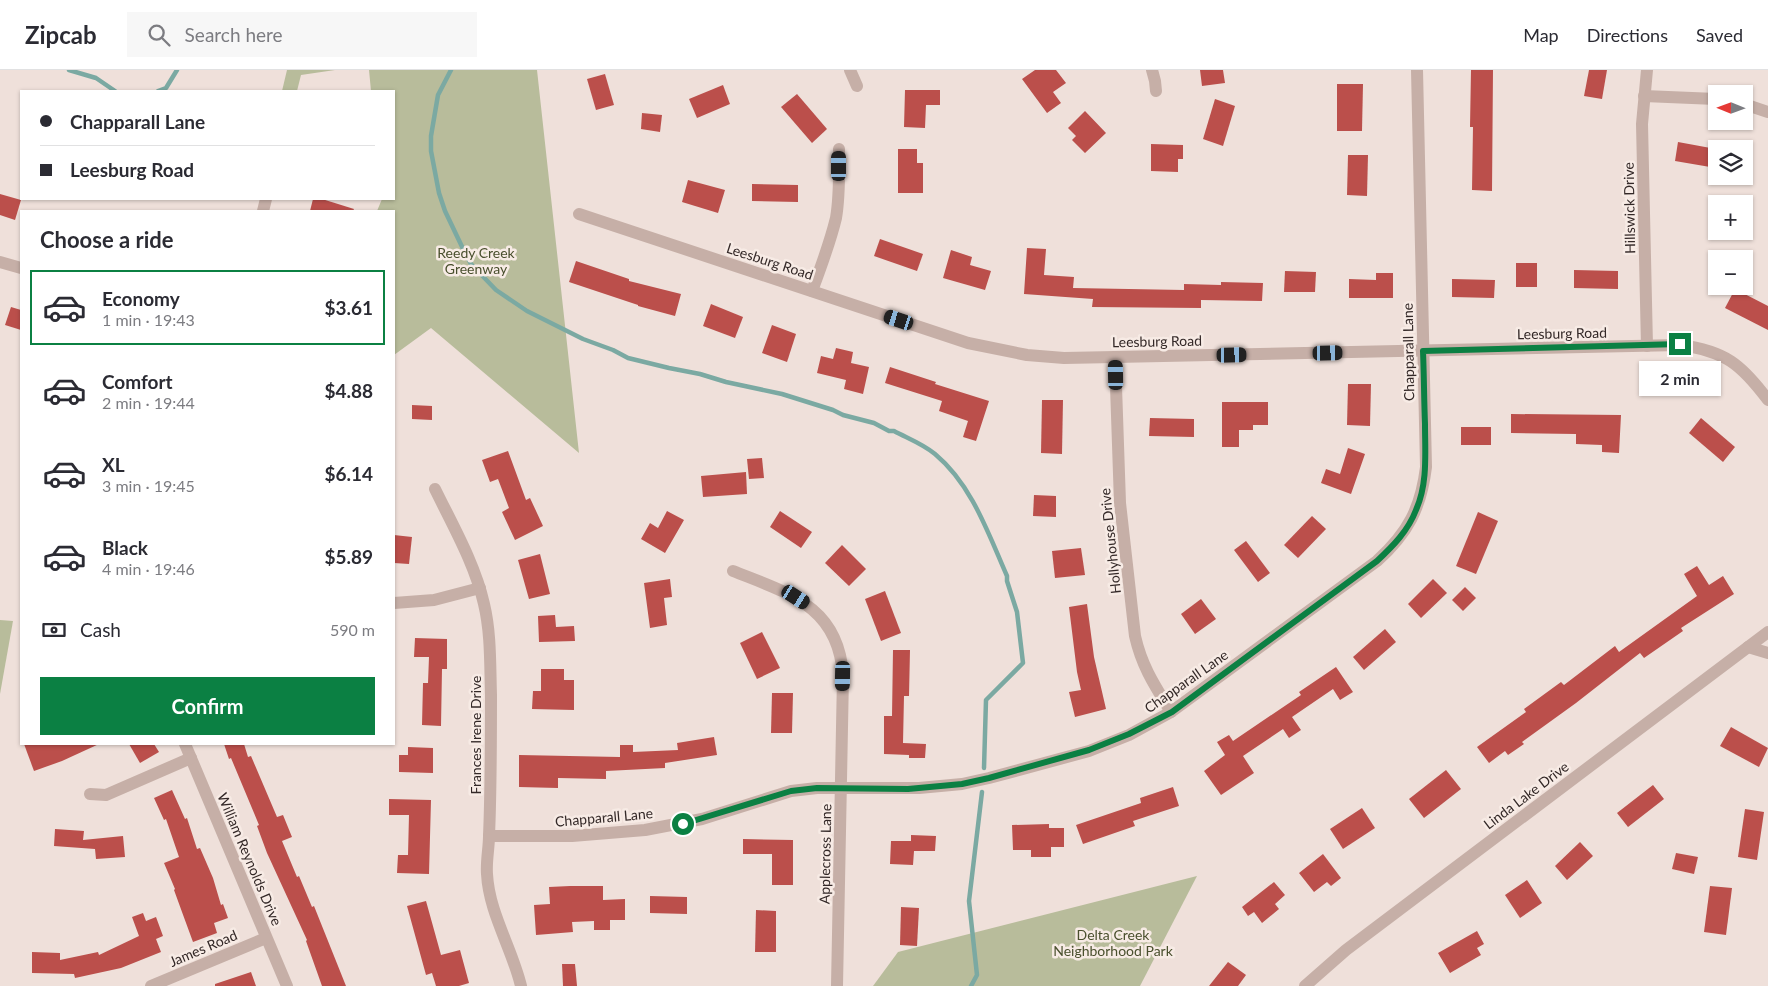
<!DOCTYPE html>
<meta charset="utf-8">
<style>
body{margin:0;font-family:Lato,sans-serif;background:#f7f7f7;color:#2b2b33;height:100vh;display:flex;flex-direction:column;font-size:19px;white-space:nowrap}
*{box-sizing:border-box;margin:0}
p{font-size:16px;color:#7c7c81}
.icon{flex:none;width:28px;height:28px;fill:none;stroke:currentColor;stroke-width:2;stroke-linecap:round;stroke-linejoin:round}
.map{position:relative;flex:1;overflow:hidden}
.sheet{position:absolute;left:20px;top:140px;width:375px;height:535px;display:flex;flex-direction:column;background:#fff;border-radius:0px;box-shadow:0 1px 4px #0004}
.sheet>*{flex:none}
.top-card{position:absolute;left:20px;top:20px;width:375px;height:110px;border-radius:0px;box-shadow:0 1px 4px #0004;display:grid;align-content:center;height:110px;padding:0 20px;background:#fff}
.needle{width:32px;rotate:271deg}
.tools{position:absolute;left:1708px;top:15px;display:grid;gap:10px}
.tools a{display:grid;place-items:center;width:45px;height:45px;border-radius:0px;background:#fff;box-shadow:0 1px 4px #0004;font-size:25px}
.end{position:absolute;width:22px;height:22px;margin:-11px;border:6px solid #0b8043;background:#fff;box-shadow:0 0 0 2px #fff}
.from{border-radius:50%}
.bubble{position:absolute;height:35px;border-radius:0px;background:#fff;box-shadow:0 1px 4px #0004;font-size:16px;font-weight:700;line-height:35px;text-align:center}
.car{position:absolute;width:15px;height:30px;margin:-15px -8px;border-radius:6px;box-shadow:0 0 4px 1px #0007;background:linear-gradient(#222 24%,#8ab4d8 0 40%,#222 0 76%,#8ab4d8 0 86%,#222 0)}
.top-card b{display:flex;align-items:center;gap:18px;height:48px;font-size:19px}
.top-card b+b{border-top:1px solid #e1e1e2}
.top-card i{width:12px;height:12px;background:#2b2b33}
ul{padding:0;list-style:none}
li{display:flex;align-items:center;gap:15px;height:75px;margin:0 10px 8px;padding:0 10px;border:2px solid transparent;border-radius:0px}
li div{flex:1}
li b{display:block;font-size:19px}
li em{font-style:normal;font-weight:700}
li.current{border-color:#0b8043}
li>.icon{width:45px;height:45px;stroke-width:1.5}
h2{padding:0 20px;font-size:22px;line-height:60px}
.pay{display:flex;align-items:center;gap:12px;height:55px;padding:0 20px;font-size:19px}
.pay p{margin-inline-start:auto}
.cta{display:flex;gap:10px;margin-top:auto;padding:10px 20px}
.cta a{flex:1;height:58px;border-radius:0px;background:#0b8043;color:#fff;font-size:20px;font-weight:700;line-height:58px;text-align:center}
header{display:flex;align-items:center;gap:30px;box-sizing:border-box;height:70px;padding:0 25px;background:#fff;border-bottom:1px solid #e1e1e2}
header strong{font-size:24px}
nav{display:flex;gap:28px;margin-inline-start:auto;font-size:18px}
.search{width:350px;height:45px;background:#f7f7f7;display:flex;align-items:center;gap:12px;box-sizing:border-box;padding:0 18px;border-radius:0px;color:#7c7c81;font-size:19px}
.map>svg:first-child{display:block}
.green{fill:#b8bc9b}
.lines{fill:none;stroke-linecap:round;stroke-linejoin:round}
.stream{stroke:#7ba9a2;stroke-width:4.5}
.building{fill:#bb4f4b}
.minor{stroke:#c6afa7;stroke-width:12}
.route{stroke:#0b8043;stroke-width:6}
.labels{text-anchor:middle;dominant-baseline:central;stroke-width:5;stroke-linejoin:round;paint-order:stroke}
.street-label{font-size:14px;fill:#332827;stroke:#f7ebe5}
.park-label{font-size:14px;fill:#494f2d;stroke:#f7ebe5}
</style>
<header>
<strong>Zipcab</strong>
<div class="search"><svg class="icon" aria-label="search" viewBox="0 0 24 24"><circle cx="10" cy="10" r="6"/><path d="M15 15l6 6"/></svg>Search here</div>
<nav><a>Map</a><a>Directions</a><a>Saved</a></nav>
</header>
<div class="map">
<svg width="1768" height="916" viewBox="0 0 1768 916">
<rect width="100%" height="100%" fill="#efe0da"/>
<g class="green">
<path d="M287,0H335L301,5L297,21H282Z"/>
<path d="M369,0H537L579,383L431,258L394,285V141H377L382,129H394V21H371Z"/>
<path d="M0,550L13,551L0,624Z"/>
<path d="M1197,806L1140,916H873L898,882Z"/>
</g>
<g class="lines">
<g class="stream">
<path d="M69,0L96,8L115,21"/>
<path d="M451,0L438,25L431,66V81L439,123L445,141L465,183L471,194L496,220L527,241L583,269L613,280L628,288L669,298L700,304L726,312L782,324L833,340L843,345L874,353L889,361H894C907,368 923,374 935,384C972,415 988,463 1007,506V511L1017,542L1023,593L986,630L984,698"/>
<path d="M158,21L166,18L177,0"/>
<path d="M971,916L977,905L969,831L982,722"/>
</g>
</g>
<g class="building">
<path d="M1035,0H1056L1066,13L1053,22L1061,33L1047,43L1022,9Z"/>
<path d="M1200,0H1223L1225,13L1202,16Z"/>
<path d="M1471,0H1493L1492,121L1472,120L1473,57H1470Z"/>
<path d="M1589,0H1607L1602,29L1584,26Z"/>
<path d="M605,4L614,35L596,40L587,9Z"/>
<path d="M1337,14H1363L1362,61H1337Z"/>
<path d="M723,15L730,34L697,48L689,29Z"/>
<path d="M905,20H940V35H926L925,58L904,57Z"/>
<path d="M797,24L827,59L812,73L781,37Z"/>
<path d="M1215,29L1235,36L1223,76L1203,69Z"/>
<path d="M1085,41L1106,63L1085,83L1072,70L1076,66L1068,58Z"/>
<path d="M642,43L662,45L660,62L641,59Z"/>
<path d="M1678,72L1716,79V98L1675,91Z"/>
<path d="M1151,74L1183,75V89H1178V102L1151,101Z"/>
<path d="M898,79H917V93H923V123H898Z"/>
<path d="M1348,85H1368L1367,126L1347,125Z"/>
<path d="M688,110L725,120L718,143L682,132Z"/>
<path d="M752,114L798,115V132L752,131Z"/>
<path d="M0,124L21,130L15,150L0,145Z"/>
<path d="M313,129H322L354,139L353,141H310Z"/>
<path d="M880,169L923,184L917,201L874,186Z"/>
<path d="M1027,178L1046,179L1044,205L1074,207L1073,218L1184,220V214L1221,215V212L1263,213L1262,231L1201,230V238L1092,237L1093,229L1024,224Z"/>
<path d="M951,180L972,187L970,195L991,201L985,220L943,208Z"/>
<path d="M576,191L629,209V211L681,224L675,246L638,236V235L569,212Z"/>
<rect x="1516" y="193" width="21" height="24"/>
<path d="M1574,200L1618,201V219L1574,218Z"/>
<path d="M1285,201L1316,202L1315,222H1284Z"/>
<path d="M1376,203H1393V228H1349V209L1376,210Z"/>
<path d="M1452,209L1495,210L1494,228L1452,227Z"/>
<path d="M1735,219L1768,236V260L1725,238Z"/>
<path d="M711,234L743,247L735,268L703,256Z"/>
<path d="M11,237L21,240V260L5,255Z"/>
<path d="M772,255L796,264L787,292L762,283Z"/>
<path d="M836,278L853,282L851,293L869,297L863,324L844,319L846,310L817,303L821,286L833,289Z"/>
<path d="M890,297L936,312L935,314L989,331L976,371L963,367L968,351L939,341L942,331L885,313Z"/>
<path d="M1348,314H1371L1370,356L1347,355Z"/>
<path d="M1042,330H1063L1062,384L1041,383Z"/>
<path d="M1222,332H1268V355H1253V360H1239V377H1222Z"/>
<path d="M412,335L432,336V350L412,349Z"/>
<path d="M1511,344L1621,345L1619,383L1602,382V375L1576,374V364L1511,363Z"/>
<path d="M1150,348L1194,349V367L1149,366Z"/>
<path d="M1701,348L1735,377L1723,392L1689,363Z"/>
<rect x="1461" y="357" width="30" height="18"/>
<path d="M1348,378L1365,384L1351,424L1321,413L1326,399L1340,404Z"/>
<path d="M508,381L526,430L530,428L543,456L515,470L502,442L509,438L498,409L490,412L482,390Z"/>
<path d="M762,388L764,408L749,409L747,389Z"/>
<path d="M746,402L747,424L703,427L701,406Z"/>
<path d="M1034,425L1056,426V447L1033,446Z"/>
<path d="M667,441L684,450L665,483L641,469L650,453L658,458Z"/>
<path d="M780,441L812,462L801,478L770,457Z"/>
<path d="M1478,442L1498,451L1476,504L1456,496Z"/>
<path d="M1312,446L1326,459L1298,488L1284,475Z"/>
<path d="M394,465L412,467L409,494L394,493Z"/>
<path d="M1246,471L1270,503L1258,512L1234,480Z"/>
<path d="M842,475L866,499L849,516L825,493Z"/>
<path d="M1081,478L1085,505L1055,508L1052,481Z"/>
<path d="M540,484L550,524L529,529L518,490Z"/>
<path d="M1697,496L1709,515L1723,506L1734,524L1681,558L1683,561L1644,588L1640,583L1576,633L1522,672L1524,674L1508,685L1505,681L1489,693L1477,677L1526,642L1524,639L1561,612L1564,615L1615,576L1619,582L1697,526L1684,504Z"/>
<path d="M670,509L672,527L664,528L667,555L650,558L644,513Z"/>
<path d="M1433,509L1447,523L1421,548L1408,534Z"/>
<path d="M1465,517L1476,528L1463,541L1452,530Z"/>
<path d="M885,521L901,563L881,571L865,529Z"/>
<path d="M1201,529L1216,549L1195,564L1181,544Z"/>
<path d="M1087,534L1094,587L1106,639L1075,647L1069,622L1081,620L1077,602L1069,537Z"/>
<path d="M555,545L556,557L574,556L575,571L539,572L538,546Z"/>
<path d="M1385,559L1396,572L1364,600L1353,587Z"/>
<path d="M762,562L780,598L757,609L740,573Z"/>
<path d="M415,568L447,569V599H442L441,656L422,655L423,613H428L429,587H414Z"/>
<path d="M893,580H910L909,626H904L903,673L926,674L925,688H909V685L884,684V646H892Z"/>
<path d="M1336,597L1353,622L1340,630L1333,619L1292,647L1301,660L1289,668L1283,659L1243,686L1254,703L1221,725L1204,701L1225,685L1217,672L1229,665L1233,671L1301,625L1299,622Z"/>
<path d="M541,599H564V610H574V640L532,639L533,621H541Z"/>
<path d="M772,623H793L792,663H771Z"/>
<path d="M1731,657L1768,678L1759,697L1720,676Z"/>
<path d="M714,667L717,685L665,693V698L606,701V709L558,708V718L519,717V685L620,687V675H633V682L678,680L677,673Z"/>
<path d="M24,674H99L62,691L34,701Z"/>
<path d="M129,674H154L159,682L140,693Z"/>
<path d="M224,674H244L248,687L251,686L277,747L283,745L292,767L282,771L297,807L299,806L312,837L314,836L346,916H322L306,871L307,870L267,783L257,756L259,755L231,688L229,689Z"/>
<path d="M408,677L433,678V703L399,702V685H408Z"/>
<path d="M1446,700L1461,719L1424,748L1409,729Z"/>
<path d="M1653,715L1664,729L1628,757L1617,743Z"/>
<path d="M1173,717L1179,736L1133,751L1135,756L1083,774L1076,755L1141,733L1140,728Z"/>
<path d="M172,720L185,749L187,748L197,779L200,778L213,808L221,835L223,834L228,848L214,853L217,863L193,872L182,842L174,820L175,819L164,793L179,787L166,749L164,750L154,728Z"/>
<path d="M389,729L431,730L429,804L397,803L398,785H408L409,745H389Z"/>
<path d="M1362,738L1375,758L1343,779L1330,759Z"/>
<path d="M1745,739L1764,742L1757,790L1738,787Z"/>
<path d="M1049,754V758H1064V777H1051V787H1031V780H1013L1012,755Z"/>
<path d="M55,759L84,761L83,770L123,766L125,787L96,789L95,779L54,776Z"/>
<path d="M911,765L936,766L935,781H914L913,795L890,794L891,771H911Z"/>
<path d="M743,769L793,770V815H772V784H743Z"/>
<path d="M1580,772L1593,786L1567,810L1555,796Z"/>
<path d="M1676,783L1698,787L1694,804L1672,799Z"/>
<path d="M1323,784L1341,808L1331,816L1327,812L1314,822L1299,803Z"/>
<path d="M1527,810L1542,833L1520,848L1505,825Z"/>
<path d="M1274,812L1285,825L1275,834L1279,839L1262,853L1254,842L1248,846L1242,837Z"/>
<path d="M570,816H603V830L625,829V850H610V860H594V851L572,852L573,862L536,865L534,835L550,834L549,817Z"/>
<path d="M1710,816L1732,818L1726,865L1704,862Z"/>
<path d="M650,826L687,827V844L650,843Z"/>
<path d="M426,831L441,885L460,880L469,913L459,916H436L432,903L426,905L407,836Z"/>
<path d="M901,837L919,838L917,876L900,875Z"/>
<path d="M756,840L776,841V882H755Z"/>
<path d="M143,843L146,851L156,847L163,866L156,869L161,882L121,898L75,908L74,904L32,903V882L60,883V890L98,882L99,885L139,866L132,847Z"/>
<path d="M1477,861L1484,874L1477,878L1481,885L1450,903L1438,883Z"/>
<path d="M1228,892L1246,905L1238,916H1209Z"/>
<path d="M562,894H575L577,916H563Z"/>
<path d="M251,902L256,916H215V914Z"/>
</g>
<g class="lines">
<g class="minor">
<path d="M850,0L857,16"/>
<path d="M1152,0L1155,11L1156,21"/>
<path d="M1644,26L1716,29"/>
<path d="M1744,34L1768,42"/>
<path d="M263,141L266,129"/>
<path d="M579,144L968,273L1027,285L1064,288L1115,287L1680,275C1725,281 1741,294 1768,330"/>
<path d="M0,192L21,198"/>
<path d="M812,221C821,197 830,173 836,148C840,125 839,102 839,79"/>
<path d="M1647,276L1642,54L1647,0"/>
<path d="M1115,287L1120,433L1135,566C1142,597 1155,616 1171,642"/>
<path d="M435,419C453,456 475,494 484,534C491,563 490,595 491,625C491,672 491,719 489,766C489,778 486,791 487,804C489,843 512,878 521,916"/>
<path d="M733,501C788,523 839,536 843,606L837,916"/>
<path d="M394,533L434,530L480,518"/>
<path d="M1748,577L1768,583"/>
<path d="M185,674L287,916"/>
<path d="M90,724L106,725L191,688"/>
<path d="M489,766H572L645,760L702,749L791,721L817,718H919L962,714L989,708L1089,681L1129,665L1171,642L1377,491C1408,463 1421,438 1426,397L1417,0"/>
<path d="M151,916L266,868"/>
<path d="M1305,916L1346,880L1768,562"/>
</g>
</g>
<g class="lines">
<path class="route" d="M683,754L791,721L817,718L908,719L962,714L989,708L1089,680L1129,664L1172,642L1377,491C1393,476 1408,461 1416,440C1428,413 1425,383 1425,354C1424,329 1424,305 1423,281L1680,274"/>
</g>
<g class="labels">
<g class="street-label">
<text transform="translate(1629 138) rotate(-91)">Hillswick Drive</text>
<text transform="translate(770 191) rotate(18)">Leesburg Road</text>
<text transform="translate(1562 263) rotate(-1)">Leesburg Road</text>
<text transform="translate(1157 271) rotate(-1)">Leesburg Road</text>
<text transform="translate(1408 282) rotate(-91)">Chapparall Lane</text>
<text transform="translate(1110 471) rotate(-96)">Hollyhouse Drive</text>
<text transform="translate(1186 611) rotate(-35)">Chapparall Lane</text>
<text transform="translate(475 665) rotate(-90)">Frances Irene Drive</text>
<text transform="translate(1526 725) rotate(-37)">Linda Lake Drive</text>
<text transform="translate(604 747) rotate(-5)">Chapparall Lane</text>
<text transform="translate(825 784) rotate(-89)">Applecross Lane</text>
<text transform="translate(250 789) rotate(67)">William Reynolds Drive</text>
<text transform="translate(203 878) rotate(-23)">James Road</text>
</g>
<g class="park-label">
<text x="476" y="182">Reedy Creek<tspan x="476" dy="16">Greenway</tspan></text>
<text x="1113" y="864">Delta Creek<tspan x="1113" dy="16">Neighborhood Park</tspan></text>
</g>
</g>
</svg>
<div class="tools">
<a><svg class="needle" viewBox="-14 -14 28 28"><path d="M0-13l5 13h-10z" fill="#e53935"/><path d="M0 13l5-13h-10z" fill="#7c7c81"/></svg></a>
<a><svg class="icon" aria-label="layers" viewBox="0 0 24 24"><path d="M12 4l9 5-9 5-9-5zM3 14l9 5 9-5"/></svg></a>
<a>+</a>
<a>−</a>
</div>
<i class="end from" style="left:683px;top:754px"></i>
<i class="end" style="left:1680px;top:274px"></i>
<div class="bubble" style="left:1639px;top:291px;width:82px">2 min</div>
<i class="car" style="left:839px;top:96px;rotate:0deg"></i>
<i class="car" style="left:899px;top:250px;rotate:288deg"></i>
<i class="car" style="left:1328px;top:283px;rotate:89deg"></i>
<i class="car" style="left:1232px;top:285px;rotate:89deg"></i>
<i class="car" style="left:1116px;top:305px;rotate:359deg"></i>
<i class="car" style="left:796px;top:527px;rotate:123deg"></i>
<i class="car" style="left:843px;top:606px;rotate:181deg"></i>
<div class="top-card">
<b><i class="from"></i>Chapparall Lane</b>
<b><i></i>Leesburg Road</b>
</div>
<section class="sheet">
<h2>Choose a ride</h2>
<ul>
<li class="current"><svg class="icon" aria-label="car" viewBox="0 0 24 24"><path d="M5 17H2v-5l4-1 3-4h7l3 4 3 1v5h-3M9 17h6M6 11h13"/><circle cx="7" cy="17" r="2"/><circle cx="17" cy="17" r="2"/></svg><div><b>Economy</b><p>1 min · 19:43</p></div><em>$3.61</em></li>
<li><svg class="icon" aria-label="car" viewBox="0 0 24 24"><path d="M5 17H2v-5l4-1 3-4h7l3 4 3 1v5h-3M9 17h6M6 11h13"/><circle cx="7" cy="17" r="2"/><circle cx="17" cy="17" r="2"/></svg><div><b>Comfort</b><p>2 min · 19:44</p></div><em>$4.88</em></li>
<li><svg class="icon" aria-label="car" viewBox="0 0 24 24"><path d="M5 17H2v-5l4-1 3-4h7l3 4 3 1v5h-3M9 17h6M6 11h13"/><circle cx="7" cy="17" r="2"/><circle cx="17" cy="17" r="2"/></svg><div><b>XL</b><p>3 min · 19:45</p></div><em>$6.14</em></li>
<li><svg class="icon" aria-label="car" viewBox="0 0 24 24"><path d="M5 17H2v-5l4-1 3-4h7l3 4 3 1v5h-3M9 17h6M6 11h13"/><circle cx="7" cy="17" r="2"/><circle cx="17" cy="17" r="2"/></svg><div><b>Black</b><p>4 min · 19:46</p></div><em>$5.89</em></li>
</ul>
<div class="pay"><svg class="icon" aria-label="cash" viewBox="0 0 24 24"><path d="M3 7h18v10H3z"/><circle cx="12" cy="12" r="2"/></svg>Cash<p>590 m</p></div>
<div class="cta"><a>Confirm</a></div>
</section>
</div>
